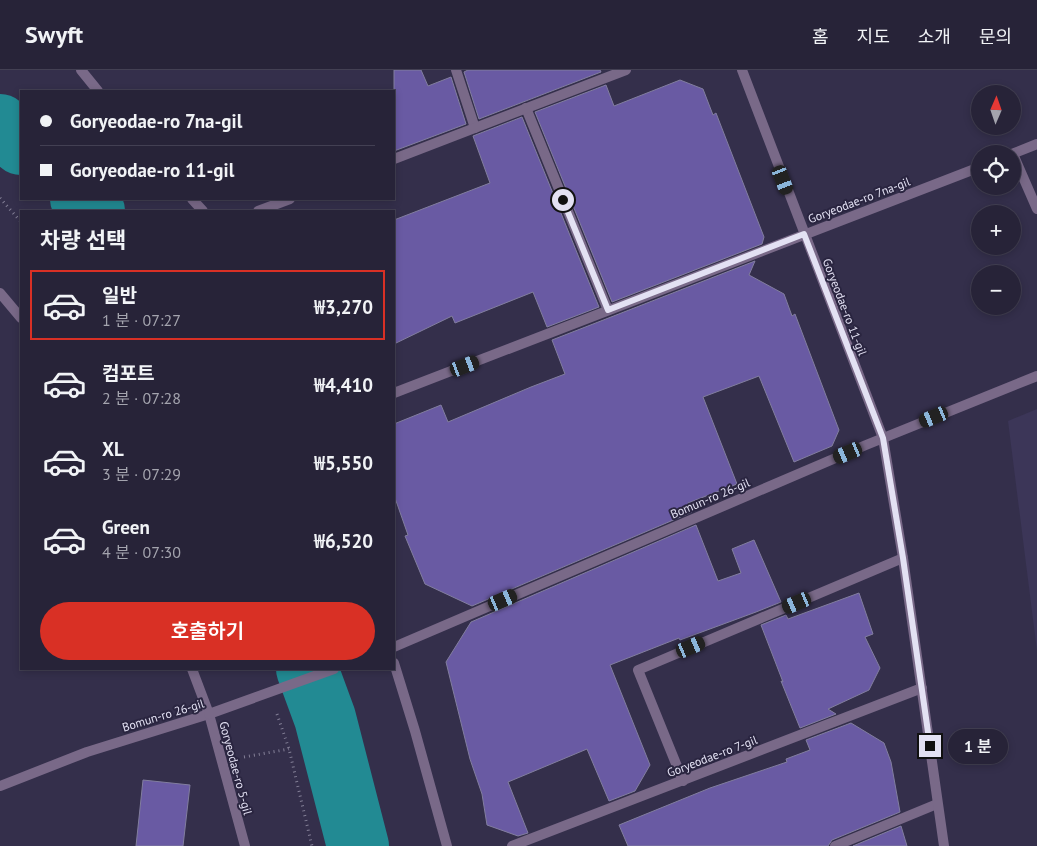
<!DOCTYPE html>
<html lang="ko">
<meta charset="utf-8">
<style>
body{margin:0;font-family:"PT Sans","Noto Sans KR",sans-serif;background:#2f2b40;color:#f1f3f6;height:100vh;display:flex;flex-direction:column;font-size:19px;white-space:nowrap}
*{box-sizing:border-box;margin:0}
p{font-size:16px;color:#a4a4ae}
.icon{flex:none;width:28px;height:28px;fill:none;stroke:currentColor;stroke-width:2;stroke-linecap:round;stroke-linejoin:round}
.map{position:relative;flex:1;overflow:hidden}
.details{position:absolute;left:20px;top:140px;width:375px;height:460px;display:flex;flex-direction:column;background:#272338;border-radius:0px;box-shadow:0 2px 8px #0003,0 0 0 1px #434053}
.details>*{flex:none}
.guide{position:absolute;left:20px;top:20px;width:375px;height:110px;border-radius:0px;box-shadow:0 2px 8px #0003,0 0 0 1px #434053;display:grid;align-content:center;height:110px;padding:0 20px;background:#272338}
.needle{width:32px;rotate:2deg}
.controls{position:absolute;left:971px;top:15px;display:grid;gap:10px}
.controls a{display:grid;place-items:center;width:50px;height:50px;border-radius:50%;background:#272338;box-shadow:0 2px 8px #0003,0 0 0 1px #434053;font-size:25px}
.end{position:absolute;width:22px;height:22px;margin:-11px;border:6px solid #e3e1f3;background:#111;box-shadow:0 0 0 2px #111}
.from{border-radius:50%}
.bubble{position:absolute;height:35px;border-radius:18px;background:#272338;box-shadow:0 2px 8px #0003,0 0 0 1px #434053;font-size:16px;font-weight:600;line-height:35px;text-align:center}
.car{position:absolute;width:15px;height:30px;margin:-15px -8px;border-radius:6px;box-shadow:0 0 4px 1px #0007;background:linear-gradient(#222 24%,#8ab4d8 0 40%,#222 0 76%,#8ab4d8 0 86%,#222 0)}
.guide b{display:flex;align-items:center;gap:18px;height:48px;font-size:19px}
.guide b+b{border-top:1px solid #434053}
.guide i{width:12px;height:12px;background:#f1f3f6}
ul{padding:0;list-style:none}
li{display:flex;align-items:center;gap:15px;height:70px;margin:0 10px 8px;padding:0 10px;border:2px solid transparent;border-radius:0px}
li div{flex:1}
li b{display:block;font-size:19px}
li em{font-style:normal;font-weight:600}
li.active{border-color:#d93025}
li>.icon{width:45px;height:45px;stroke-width:1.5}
h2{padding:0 20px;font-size:22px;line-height:60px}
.primary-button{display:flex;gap:10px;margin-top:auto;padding:10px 20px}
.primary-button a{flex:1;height:58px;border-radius:30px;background:#d93025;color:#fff;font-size:20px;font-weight:600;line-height:58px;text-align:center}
header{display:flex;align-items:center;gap:30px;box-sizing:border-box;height:70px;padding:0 25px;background:#272338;border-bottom:1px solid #434053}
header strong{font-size:24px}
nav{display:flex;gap:28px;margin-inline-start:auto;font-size:18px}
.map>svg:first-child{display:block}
.built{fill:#3c3658}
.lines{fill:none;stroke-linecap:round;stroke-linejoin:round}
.river{stroke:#228a93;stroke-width:62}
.building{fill:#695aa3;stroke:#827e9f}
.path{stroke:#837f96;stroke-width:3;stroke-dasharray:1 4;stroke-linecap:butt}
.service{stroke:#796988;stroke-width:10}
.minor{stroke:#796988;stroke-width:10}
.minor-bridge{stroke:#796988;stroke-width:10}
.route{stroke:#e3e1f3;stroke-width:6}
.labels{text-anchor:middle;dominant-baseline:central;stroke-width:4;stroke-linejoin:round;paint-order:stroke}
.street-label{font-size:12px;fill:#e3e1f3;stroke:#2a2540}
</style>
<header>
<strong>Swyft</strong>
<nav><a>홈</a><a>지도</a><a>소개</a><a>문의</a></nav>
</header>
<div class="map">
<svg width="1037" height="776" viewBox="0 0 1037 776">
<rect width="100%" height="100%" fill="#342f4b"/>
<path class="built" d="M1037,339V581L1008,351Z"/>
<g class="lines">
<g class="river">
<path d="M0,55L21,74"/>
<path d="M81,129L94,141"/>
<path d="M307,599L325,648L358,776"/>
</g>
</g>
<g class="building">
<path d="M394,0H421L428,16L451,7L466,54L394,81Z"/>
<path d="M468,0H600L601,2L479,49L464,2Z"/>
<path d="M680,10L703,19L713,45L716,43L764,167L762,174L612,232L535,42L606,15L614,36Z"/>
<path d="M522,47L599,237L547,257L533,222L455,253L452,246L394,274V150L490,113L473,66Z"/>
<path d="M755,191L749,205L784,224L792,246L795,244L839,360L832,376L794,392L759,306L703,327L737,414L688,433L692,442L472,536L425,514L405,466L408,465L394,425V354L441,335L448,352L531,317L565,304L552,270Z"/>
<path d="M696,455L718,511L741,503L732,479L754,470L781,532L756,542L680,570L679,568L610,595L650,695L635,721L609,731L587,679L508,712L528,763L518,766L487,755L482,724L470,689L446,592L471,552Z"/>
<path d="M859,523L873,564L865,567L880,598L869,620L828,639L836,644L800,658L781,611L783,612L761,555L786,545L788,549Z"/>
<path d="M851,653L884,673L891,692L900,742L832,770L828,776H628L619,755L710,718L787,692L786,689L810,680L806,670Z"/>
<path d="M143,710L190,715L183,776H136Z"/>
<path d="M901,756L907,776H853Z"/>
</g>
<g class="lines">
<g class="path">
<path d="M0,128L21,152"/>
<path d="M277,644L289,679L312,776"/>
<path d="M244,687L289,679"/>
</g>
<g class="service">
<path d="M456,0L475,58"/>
<path d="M526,38L608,240"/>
<path d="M394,89L626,0"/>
<path d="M258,141L290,129"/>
<path d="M683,711L638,600L903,488"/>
<path d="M512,776L922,618"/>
<path d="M835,776L937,734"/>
</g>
<g class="minor">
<path d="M81,0L98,21"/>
<path d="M742,0L883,368L903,488L944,776"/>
<path d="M1012,84L1037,74"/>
<path d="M1013,84L1037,139"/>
<path d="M192,129L203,141"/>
<path d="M0,223L21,248"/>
<path d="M394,323L980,97"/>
<path d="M394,577L866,375L1037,306"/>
<path d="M394,593L415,661L447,776"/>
<path d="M192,599L209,644L245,776"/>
<path d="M0,716L87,682L209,644"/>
</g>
<path class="minor-bridge" d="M209,644L334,599"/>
</g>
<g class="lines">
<path class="route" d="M563,130L608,240L804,164L883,368L903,488L930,676"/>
</g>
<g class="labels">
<g class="street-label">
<text transform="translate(859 130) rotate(-21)">Goryeodae-ro 7na-gil</text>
<text transform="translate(845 237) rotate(69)">Goryeodae-ro 11-gil</text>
<text transform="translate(710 428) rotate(-23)">Bomun-ro 26-gil</text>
<text transform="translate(163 645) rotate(-17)">Bomun-ro 26-gil</text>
<text transform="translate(712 686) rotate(-21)">Goryeodae-ro 7-gil</text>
<text transform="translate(236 698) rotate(75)">Goryeodae-ro 5-gil</text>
</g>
</g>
</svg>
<div class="controls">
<a><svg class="needle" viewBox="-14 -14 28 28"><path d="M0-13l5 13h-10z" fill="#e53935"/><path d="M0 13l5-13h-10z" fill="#a4a4ae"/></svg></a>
<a><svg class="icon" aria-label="locate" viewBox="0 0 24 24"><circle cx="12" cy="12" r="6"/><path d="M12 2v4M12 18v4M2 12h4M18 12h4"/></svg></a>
<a>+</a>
<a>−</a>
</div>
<i class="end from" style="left:563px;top:130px"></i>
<i class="end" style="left:930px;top:676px"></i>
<div class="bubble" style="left:948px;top:659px;width:60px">1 분</div>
<i class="car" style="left:783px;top:110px;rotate:159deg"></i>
<i class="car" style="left:465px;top:296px;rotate:69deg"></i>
<i class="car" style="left:934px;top:347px;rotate:248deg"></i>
<i class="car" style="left:848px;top:383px;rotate:247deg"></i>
<i class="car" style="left:503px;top:530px;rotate:67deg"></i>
<i class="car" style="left:797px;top:533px;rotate:247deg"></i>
<i class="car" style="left:691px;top:577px;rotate:67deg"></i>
<div class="guide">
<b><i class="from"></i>Goryeodae-ro 7na-gil</b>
<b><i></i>Goryeodae-ro 11-gil</b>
</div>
<section class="details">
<h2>차량 선택</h2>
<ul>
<li class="active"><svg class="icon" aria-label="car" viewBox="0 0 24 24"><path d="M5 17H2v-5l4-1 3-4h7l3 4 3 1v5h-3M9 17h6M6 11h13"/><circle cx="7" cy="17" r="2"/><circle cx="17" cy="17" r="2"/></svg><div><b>일반</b><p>1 분 · 07:27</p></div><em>₩3,270</em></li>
<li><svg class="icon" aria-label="car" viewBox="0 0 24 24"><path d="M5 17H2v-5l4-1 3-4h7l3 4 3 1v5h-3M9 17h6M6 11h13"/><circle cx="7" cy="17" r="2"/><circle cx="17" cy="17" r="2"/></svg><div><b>컴포트</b><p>2 분 · 07:28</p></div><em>₩4,410</em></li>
<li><svg class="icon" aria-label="car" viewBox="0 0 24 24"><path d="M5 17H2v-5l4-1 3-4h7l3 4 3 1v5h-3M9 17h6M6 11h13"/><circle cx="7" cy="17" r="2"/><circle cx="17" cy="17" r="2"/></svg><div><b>XL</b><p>3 분 · 07:29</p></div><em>₩5,550</em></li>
<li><svg class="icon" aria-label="car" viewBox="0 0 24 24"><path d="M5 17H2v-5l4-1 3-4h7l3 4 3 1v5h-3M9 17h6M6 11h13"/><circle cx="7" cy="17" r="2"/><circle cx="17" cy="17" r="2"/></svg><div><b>Green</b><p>4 분 · 07:30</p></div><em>₩6,520</em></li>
</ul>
<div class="primary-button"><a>호출하기</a></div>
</section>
</div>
